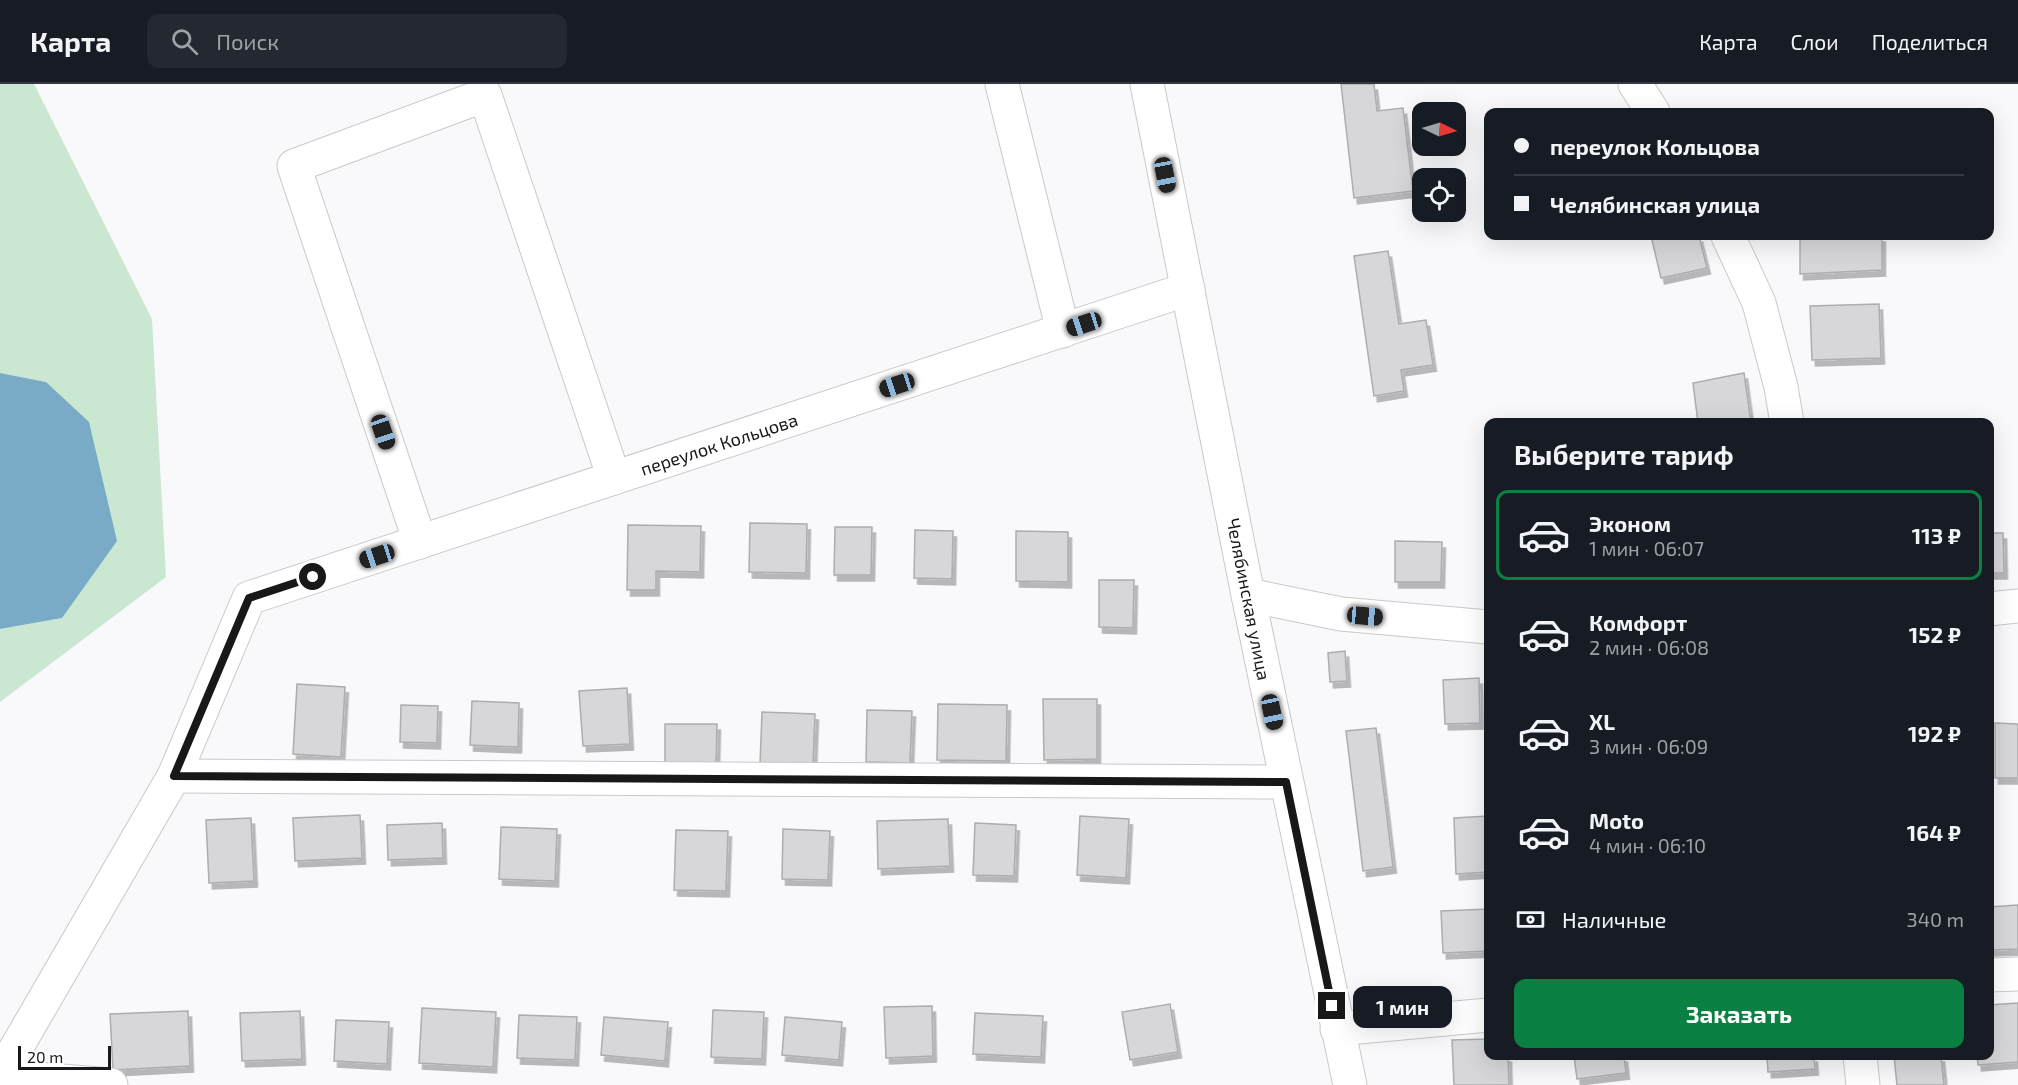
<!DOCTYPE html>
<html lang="ru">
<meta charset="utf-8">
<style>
body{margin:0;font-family:"Exo 2",sans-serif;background:#242831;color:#f1f3f6;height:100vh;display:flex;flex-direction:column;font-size:22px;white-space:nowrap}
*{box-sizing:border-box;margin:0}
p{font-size:20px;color:#9ea1a6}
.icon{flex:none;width:33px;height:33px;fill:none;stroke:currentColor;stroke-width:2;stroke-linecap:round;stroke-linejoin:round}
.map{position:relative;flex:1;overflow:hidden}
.sheet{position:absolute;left:1484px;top:334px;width:510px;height:642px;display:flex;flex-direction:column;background:#171b24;border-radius:12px;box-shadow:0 6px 24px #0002}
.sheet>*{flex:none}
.hud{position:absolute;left:1484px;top:24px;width:510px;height:132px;border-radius:12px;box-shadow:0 6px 24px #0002;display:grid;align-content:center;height:132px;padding:0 30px;background:#171b24}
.needle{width:39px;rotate:95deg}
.fabs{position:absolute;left:1412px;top:18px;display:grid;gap:12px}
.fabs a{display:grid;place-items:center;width:54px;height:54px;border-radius:12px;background:#171b24;box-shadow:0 6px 24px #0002;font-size:30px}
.scale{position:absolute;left:18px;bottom:15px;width:93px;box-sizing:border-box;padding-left:6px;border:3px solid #181819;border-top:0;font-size:16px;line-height:21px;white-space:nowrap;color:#181819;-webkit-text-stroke:4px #fff;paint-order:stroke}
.end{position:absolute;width:27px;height:27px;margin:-14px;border:8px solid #181819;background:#fff;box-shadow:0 0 0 3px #fff}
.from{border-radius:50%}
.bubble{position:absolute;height:42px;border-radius:12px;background:#171b24;box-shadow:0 6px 24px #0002;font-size:20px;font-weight:700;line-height:42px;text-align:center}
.car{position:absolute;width:18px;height:36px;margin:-18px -9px;border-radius:8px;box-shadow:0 0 4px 2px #0007;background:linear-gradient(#222 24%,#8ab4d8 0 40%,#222 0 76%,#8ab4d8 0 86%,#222 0)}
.hud b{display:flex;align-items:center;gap:21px;height:57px;font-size:22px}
.hud b+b{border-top:2px solid #363941}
.hud i{width:15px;height:15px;background:#f1f3f6}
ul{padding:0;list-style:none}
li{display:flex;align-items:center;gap:18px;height:90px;margin:0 12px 9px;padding:0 18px;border:3px solid transparent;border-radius:12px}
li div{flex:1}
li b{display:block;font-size:22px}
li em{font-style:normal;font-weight:700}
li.selected{border-color:#0b8043}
li>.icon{width:54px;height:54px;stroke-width:1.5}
h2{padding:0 30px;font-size:27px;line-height:72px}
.pay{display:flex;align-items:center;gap:15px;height:66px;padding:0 30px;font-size:22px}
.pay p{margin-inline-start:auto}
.cta{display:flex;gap:12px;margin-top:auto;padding:12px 30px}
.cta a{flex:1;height:69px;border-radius:12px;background:#0b8043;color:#fff;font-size:24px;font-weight:700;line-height:69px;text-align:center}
header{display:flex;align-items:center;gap:36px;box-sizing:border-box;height:84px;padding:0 30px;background:#171b24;border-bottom:2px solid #363941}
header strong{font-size:28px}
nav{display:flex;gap:33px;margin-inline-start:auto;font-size:21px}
.search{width:420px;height:54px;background:#242831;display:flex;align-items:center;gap:15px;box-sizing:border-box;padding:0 21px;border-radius:12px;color:#9ea1a6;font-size:22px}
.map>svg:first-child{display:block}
.green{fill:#cae7d2}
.water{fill:#79abc6}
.building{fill:#d7d7da;stroke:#acadaf;stroke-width:1.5;filter:url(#shadow)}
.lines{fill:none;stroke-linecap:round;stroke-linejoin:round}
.minor-casing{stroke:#c8c9cb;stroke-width:35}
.major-casing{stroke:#c8c9cb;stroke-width:35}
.minor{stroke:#fff;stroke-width:33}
.major{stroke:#fff;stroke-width:33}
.route{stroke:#181819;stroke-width:8}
.labels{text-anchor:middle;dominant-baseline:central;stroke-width:4.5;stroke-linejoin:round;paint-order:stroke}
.street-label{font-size:18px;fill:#181819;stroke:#fff}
</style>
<header>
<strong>Карта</strong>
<div class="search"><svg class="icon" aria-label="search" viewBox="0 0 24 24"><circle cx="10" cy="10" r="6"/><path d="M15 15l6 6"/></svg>Поиск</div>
<nav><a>Карта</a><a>Слои</a><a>Поделиться</a></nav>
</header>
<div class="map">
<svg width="2018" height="1001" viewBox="0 0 2018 1001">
<defs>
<filter id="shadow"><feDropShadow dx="3.5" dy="6" stdDeviation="0" flood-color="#0004"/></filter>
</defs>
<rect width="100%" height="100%" fill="#f9f9fc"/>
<path class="green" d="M0,0H34L152,235L166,493L0,618V545L62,534L46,298L0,289Z"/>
<path class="water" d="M0,289L46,298L89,338L117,457L62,534L0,545Z"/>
<g class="building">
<path d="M1341,0H1374L1377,27L1403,24L1413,107L1354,114Z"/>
<path d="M1651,152H1699L1707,184L1661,194Z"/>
<path d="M1800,152H1882V186L1800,190Z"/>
<path d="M1388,167L1399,240L1426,236L1433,281L1401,286L1404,307L1374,312L1354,172Z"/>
<path d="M1879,220L1881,274L1812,276L1810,222Z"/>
<path d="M1744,289L1751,339H1698L1693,299Z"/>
<path d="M750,439L807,440L806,489L749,488Z"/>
<path d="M628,441L701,442L700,488L656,487V506H627Z"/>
<path d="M835,443H872L871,491H834Z"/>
<path d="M915,446L953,447L952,495L914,494Z"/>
<path d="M1016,447L1068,448V498L1016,497Z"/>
<path d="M1989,449H2003L2004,489H1989Z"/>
<path d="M1395,457L1442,458L1441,498H1395Z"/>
<path d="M1099,496H1134L1133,544L1099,543Z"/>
<path d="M1345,567L1347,597L1330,598L1328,569Z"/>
<path d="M1479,594L1480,639L1445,640L1443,596Z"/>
<path d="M297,600L345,603L341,673L293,670Z"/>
<path d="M627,604L630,660L583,662L579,607Z"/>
<path d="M1043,615H1097V675L1044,676Z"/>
<path d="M472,617L519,619L518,663L470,661Z"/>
<path d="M938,620L1007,621L1006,677L937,676Z"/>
<path d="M401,621L438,622L437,659L400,658Z"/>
<path d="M867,626L912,627L910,679L866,678Z"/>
<path d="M762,628L815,630L813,682L760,680Z"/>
<path d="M1995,639L2018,640V694H1995Z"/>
<path d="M665,640H717L716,682L665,681Z"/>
<path d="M1376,644L1393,783L1363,787L1346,647Z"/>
<path d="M360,731L362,774L295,777L293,734Z"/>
<path d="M1080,732L1129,735L1126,794L1077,791Z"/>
<path d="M1488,732V788L1456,790L1454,734Z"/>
<path d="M251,734L254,797L209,799L206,736Z"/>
<path d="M948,735L950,782L878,785L877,737Z"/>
<path d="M442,739L443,774L388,776L387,741Z"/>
<path d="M975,739L1016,741L1014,792L973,791Z"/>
<path d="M501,743L557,745L555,797L499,795Z"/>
<path d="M783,745L830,747L828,796L782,795Z"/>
<path d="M676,746L728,747L726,807L674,806Z"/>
<path d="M2018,821V865L1989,866V823Z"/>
<path d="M1488,825V867L1443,869L1441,827Z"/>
<path d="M2018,919V978L1978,981L1977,972H1989V921Z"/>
<path d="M1170,920L1178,968L1130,976L1122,928Z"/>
<path d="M932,922L933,972L886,974L884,923Z"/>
<path d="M422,924L496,928L493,983L419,979Z"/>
<path d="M713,926L764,928L762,975L711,973Z"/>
<path d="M188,927L190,982L113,986L110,930Z"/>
<path d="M300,927L302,975L242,977L240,929Z"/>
<path d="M975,929L1043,932L1041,973L973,970Z"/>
<path d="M519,931L577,933L575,976L517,974Z"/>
<path d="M604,933L668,938L665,977L601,971Z"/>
<path d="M785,933L842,938L839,976L782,971Z"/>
<path d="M336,936L389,938L387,980L334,977Z"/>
<path d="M1488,955V972H1508L1509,1001H1454L1452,956Z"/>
<path d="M1574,972H1624L1626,989L1577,995Z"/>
<path d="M1767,972H1814L1815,985L1768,988Z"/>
<path d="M1894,972H1941L1944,1001H1897Z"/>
</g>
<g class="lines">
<defs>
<g id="minor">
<path d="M1002,0L1063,247"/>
<path d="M1635,0L1653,28"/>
<path d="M1728,152L1759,219L1781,303L1787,339"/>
<path d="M420,458L294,82L485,11L614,394"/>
<path d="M1248,511L1341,530L1488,543"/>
<path d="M1989,525L2018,522"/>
<path d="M174,692L1286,698"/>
<path d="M1989,891L2018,890"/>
<path d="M1337,945L1488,931"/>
<path d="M1860,972L1863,1001"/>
<path d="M0,992L174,692L249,514L1188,205"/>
<path d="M0,992L111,1001"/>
</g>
<path id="major" d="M1147,0L1248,511L1350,1001"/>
</defs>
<use href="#minor" class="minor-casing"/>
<use href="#major" class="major-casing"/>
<use href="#minor" class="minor"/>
<use href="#major" class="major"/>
</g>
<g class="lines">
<path class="route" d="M313,493L249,514L174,692L1286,698L1332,922"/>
</g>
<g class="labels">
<g class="street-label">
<text transform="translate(719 360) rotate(-18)">переулок Кольцова</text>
<text transform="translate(1249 515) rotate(79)">Челябинская улица</text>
</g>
</g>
</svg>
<div class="fabs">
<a><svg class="needle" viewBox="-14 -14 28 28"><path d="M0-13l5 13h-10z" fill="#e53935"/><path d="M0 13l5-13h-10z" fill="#9ea1a6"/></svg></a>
<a><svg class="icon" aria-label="locate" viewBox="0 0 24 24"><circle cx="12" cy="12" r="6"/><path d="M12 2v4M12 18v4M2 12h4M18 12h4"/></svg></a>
</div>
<div class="scale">20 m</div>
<i class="end from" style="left:313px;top:493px"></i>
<i class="end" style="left:1332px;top:922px"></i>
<div class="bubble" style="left:1353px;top:902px;width:99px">1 мин</div>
<i class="car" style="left:1165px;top:91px;rotate:169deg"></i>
<i class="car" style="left:1084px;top:240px;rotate:252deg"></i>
<i class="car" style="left:897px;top:301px;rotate:252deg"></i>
<i class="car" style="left:383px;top:348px;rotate:161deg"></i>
<i class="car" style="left:377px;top:472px;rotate:252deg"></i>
<i class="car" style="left:1365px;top:532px;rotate:95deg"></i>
<i class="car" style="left:1272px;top:628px;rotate:168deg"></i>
<div class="hud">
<b><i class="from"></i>переулок Кольцова</b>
<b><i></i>Челябинская улица</b>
</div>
<section class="sheet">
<h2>Выберите тариф</h2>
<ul>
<li class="selected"><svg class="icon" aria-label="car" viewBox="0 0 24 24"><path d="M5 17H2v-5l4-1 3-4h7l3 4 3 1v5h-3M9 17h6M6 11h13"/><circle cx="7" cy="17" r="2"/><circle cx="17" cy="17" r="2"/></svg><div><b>Эконом</b><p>1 мин · 06:07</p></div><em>113 ₽</em></li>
<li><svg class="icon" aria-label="car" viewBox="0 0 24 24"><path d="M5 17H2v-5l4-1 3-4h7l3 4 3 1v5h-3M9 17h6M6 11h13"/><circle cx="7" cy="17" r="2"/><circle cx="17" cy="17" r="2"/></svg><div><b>Комфорт</b><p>2 мин · 06:08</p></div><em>152 ₽</em></li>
<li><svg class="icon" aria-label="car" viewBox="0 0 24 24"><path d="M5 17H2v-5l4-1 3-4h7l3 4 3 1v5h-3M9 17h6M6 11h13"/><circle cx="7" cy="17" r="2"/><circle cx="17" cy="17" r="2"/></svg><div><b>XL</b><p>3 мин · 06:09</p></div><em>192 ₽</em></li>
<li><svg class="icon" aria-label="car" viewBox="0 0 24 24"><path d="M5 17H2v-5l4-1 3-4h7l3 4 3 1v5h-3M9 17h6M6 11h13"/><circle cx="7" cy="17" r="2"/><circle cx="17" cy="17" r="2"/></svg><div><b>Moto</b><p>4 мин · 06:10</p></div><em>164 ₽</em></li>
</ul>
<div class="pay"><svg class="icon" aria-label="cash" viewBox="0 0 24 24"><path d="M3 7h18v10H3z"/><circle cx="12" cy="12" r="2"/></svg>Наличные<p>340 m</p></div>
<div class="cta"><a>Заказать</a></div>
</section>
</div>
